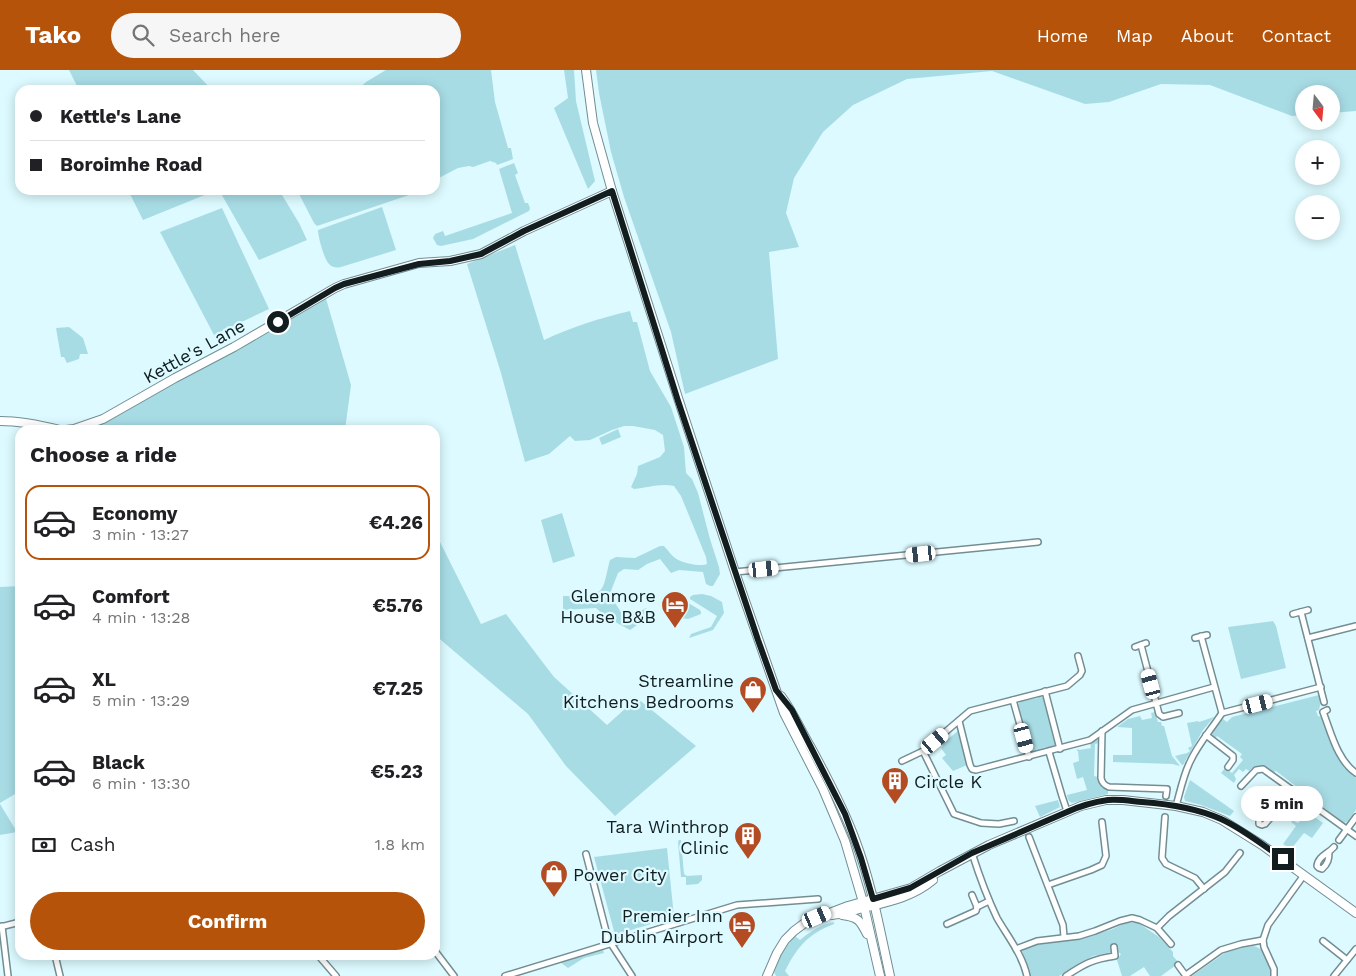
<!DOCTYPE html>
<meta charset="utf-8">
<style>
body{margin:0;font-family:"Work Sans",sans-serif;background:#f6f6f6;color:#202124;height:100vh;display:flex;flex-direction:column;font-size:19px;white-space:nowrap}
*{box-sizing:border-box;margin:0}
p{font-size:16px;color:#757577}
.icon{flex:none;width:28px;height:28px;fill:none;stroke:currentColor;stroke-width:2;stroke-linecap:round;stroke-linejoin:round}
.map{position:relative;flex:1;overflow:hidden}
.sheet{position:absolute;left:15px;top:355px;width:425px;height:535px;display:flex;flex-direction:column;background:#fff;border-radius:15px;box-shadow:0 2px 12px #0003}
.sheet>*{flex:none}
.banner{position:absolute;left:15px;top:15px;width:425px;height:110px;border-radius:15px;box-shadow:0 2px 12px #0003;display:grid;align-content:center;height:110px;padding:0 15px;background:#fff}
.needle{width:32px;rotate:164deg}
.controls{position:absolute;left:1295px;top:15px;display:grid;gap:10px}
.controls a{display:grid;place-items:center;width:45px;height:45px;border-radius:50%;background:#fff;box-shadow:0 2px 12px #0003;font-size:25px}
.end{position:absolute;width:22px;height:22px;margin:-11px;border:6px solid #121d1f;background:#fff;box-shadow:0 0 0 2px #fff}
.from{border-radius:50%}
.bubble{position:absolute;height:35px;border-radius:18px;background:#fff;box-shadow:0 2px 12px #0003;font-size:16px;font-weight:700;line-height:35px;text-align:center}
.car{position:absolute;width:15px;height:30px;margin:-15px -8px;border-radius:6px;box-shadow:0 0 4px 1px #0007;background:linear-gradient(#fff 24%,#345 0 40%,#fff 0 76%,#345 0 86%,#fff 0)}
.banner b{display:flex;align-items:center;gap:18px;height:48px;font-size:19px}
.banner b+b{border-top:1px solid #e0e0e0}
.banner i{width:12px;height:12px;background:#202124}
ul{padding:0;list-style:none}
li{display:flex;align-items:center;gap:15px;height:75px;margin:0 10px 8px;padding:0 5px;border:2px solid transparent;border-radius:15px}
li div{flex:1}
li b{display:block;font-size:19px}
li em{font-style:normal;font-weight:700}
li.selected{border-color:#b45309}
li>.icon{width:45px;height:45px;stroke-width:1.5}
h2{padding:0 15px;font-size:22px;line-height:60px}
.pay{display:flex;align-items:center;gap:12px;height:55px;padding:0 15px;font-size:19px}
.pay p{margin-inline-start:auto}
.button{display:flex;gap:10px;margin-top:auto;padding:10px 15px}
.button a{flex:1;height:58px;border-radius:30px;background:#b45309;color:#fff;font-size:20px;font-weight:700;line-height:58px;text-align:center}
header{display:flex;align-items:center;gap:30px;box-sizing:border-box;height:70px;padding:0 25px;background:#b45309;color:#fff}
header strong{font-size:24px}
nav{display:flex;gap:28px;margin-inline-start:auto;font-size:18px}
.search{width:350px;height:45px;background:#f6f6f6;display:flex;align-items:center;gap:12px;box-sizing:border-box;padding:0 18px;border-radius:28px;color:#757577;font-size:19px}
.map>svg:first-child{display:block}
.green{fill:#a8dce5}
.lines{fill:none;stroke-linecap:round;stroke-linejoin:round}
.street-casing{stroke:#738e93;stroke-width:8}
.secondary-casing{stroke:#738e93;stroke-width:10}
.street{stroke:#fff;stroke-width:5}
.secondary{stroke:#fff;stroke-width:8}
.route{stroke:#121d1f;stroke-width:6}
.labels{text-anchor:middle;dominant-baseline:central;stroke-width:4.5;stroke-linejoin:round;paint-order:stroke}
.street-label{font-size:18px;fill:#121d1f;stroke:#dcfaff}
.poi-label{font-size:18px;fill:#121d1f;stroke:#dcfaff;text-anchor:end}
</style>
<header>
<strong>Tako</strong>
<div class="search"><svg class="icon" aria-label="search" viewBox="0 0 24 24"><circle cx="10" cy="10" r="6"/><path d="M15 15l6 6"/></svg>Search here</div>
<nav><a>Home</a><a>Map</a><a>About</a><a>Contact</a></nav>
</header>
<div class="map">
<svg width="1356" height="906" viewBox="0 0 1356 906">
<rect width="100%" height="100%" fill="#dcfaff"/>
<g class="green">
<path d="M69,0H193L212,20H79Z"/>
<path d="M386,0H491L495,32L508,78H511L513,89L497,95L496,93L490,91L473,97L469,96L458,98L435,110V20H357L366,12Z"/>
<path d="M564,0H574L576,31L595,111L588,119L554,38L568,28Z"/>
<path d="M596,0H1356V41L1331,43V24H1304V45L1292,46L1210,15L1161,14L1109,32L1085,34L992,1L907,9L853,35L823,62L794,108L786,143L799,177L769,182L778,289L685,324L671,262L624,127L611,82L599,23Z"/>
<path d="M514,93L518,103L515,105L525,133H528L530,138L529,141L473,169L441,176L437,175L433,168L435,164L443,161L445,166L512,143L499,99Z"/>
<path d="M128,120H217L143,150Z"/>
<path d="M219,120H279L299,153L307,170L259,190Z"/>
<path d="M297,120H420L415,123L317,156L314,153Z"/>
<path d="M382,137L396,180L341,197C337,198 333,198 329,194C324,189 318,167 318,160Z"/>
<path d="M222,138L269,239L214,265L160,162Z"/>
<path d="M515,175L544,270C572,257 600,248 630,241L633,252H637L650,301L671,337L684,377L686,403L692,409L698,423L710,469L719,497L720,504L713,516H710L706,514L703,502L679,500L671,503L660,489L647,494L638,500L624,499L618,503L611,521V526L622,544L629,540L637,543L646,538L650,546L630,560L606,547L596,538L563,540V526C573,526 596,528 602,518C605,515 608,496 610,490L616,487L635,488L660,476H664C668,480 671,485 675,488C682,493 700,497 707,494L706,487L681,426L674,416C659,413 648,418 634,419L631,417L637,404L638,396L660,387L665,381L663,365L655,360L633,356H624L612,360L590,370L575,371L570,366L549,384L525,392L501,303L467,194Z"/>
<path d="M325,225L351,315L345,360H77Z"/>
<path d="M69,257L83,268L88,284H80L79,289L67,293L64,287H61L56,258Z"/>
<path d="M618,359L621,367L602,375L599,368Z"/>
<path d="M562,443L575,486L553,493L541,450Z"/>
<path d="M435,462L481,554L506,544L554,607L607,655L637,628L696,676L615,746L566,696L528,644L435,565Z"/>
<path d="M20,516V721L0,733V517Z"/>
<path d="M702,524L711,526L722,532L724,543L713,560L689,568L691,564L711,557L717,546L690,529V527L693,525Z"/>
<path d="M685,531L700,540L701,542V544L688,549L680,548L674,539L673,536Z"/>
<path d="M1273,551L1276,556L1286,598L1241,609L1228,557Z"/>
<path d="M1041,625L1044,629L1056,673L1054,677L1047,679L1046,677L1036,680V681L1034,682L1030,680L1018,634L1022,630L1023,631L1038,628V626Z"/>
<path d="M1319,625L1321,631L1319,640L1316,641L1318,646L1322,647L1333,676L1344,697L1356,708V740L1347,752L1344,753L1276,701L1274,702C1265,696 1257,692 1249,701L1246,699L1243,702L1239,699L1234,705L1236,709L1234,713L1221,703L1225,698L1232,703L1243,690L1240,687L1242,684L1217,666L1215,669L1212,666L1213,660L1223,649L1227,652L1232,647Z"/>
<path d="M1155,642L1158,652H1161L1162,656H1164L1172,686L1180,696L1172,694L1113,692V685H1132V658L1117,657L1128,649L1140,646L1142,650L1152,648L1151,643Z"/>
<path d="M1214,647L1203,660L1183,695H1182L1175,686L1187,683L1190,681L1188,678L1192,676L1187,653L1198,651L1199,652Z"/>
<path d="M958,661L967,695L953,701L942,688L946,685L941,678L943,676L942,674Z"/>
<path d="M1096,670H1098L1099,673L1095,674L1094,706L1098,707C1098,714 1101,718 1108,719V724L1072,733C1068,731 1068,729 1067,725L1087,720L1083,707L1077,709L1073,693L1079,691L1078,681L1076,680L1079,679V680L1091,678L1090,673Z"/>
<path d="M1190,710L1234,741L1230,746L1201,735L1185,731L1184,727Z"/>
<path d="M1058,730L1060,737L1040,747L1035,736Z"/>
<path d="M0,734L17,762L0,765Z"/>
<path d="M1301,737L1323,753L1312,768L1304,763L1291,779L1283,774L1296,756L1291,752L1292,750L1298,753L1301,750L1295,745Z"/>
<path d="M679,770H681L684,804L687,806L702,805V810L698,814L686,815V807H681L678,772Z"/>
<path d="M667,778L674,847L615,865L594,787Z"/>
<path d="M834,852V854C808,864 797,877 785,901L789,906H776L773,900L782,882L795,866L800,870C811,861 820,855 834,852Z"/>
<path d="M1137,852L1159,867L1173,882V886L1179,893L1161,906H1150L1144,897L1130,906H1122L1117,890L1121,884L1117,881L1093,886L1059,906H1030L1022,881L1032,875L1043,872L1082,869L1113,859L1125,853Z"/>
<path d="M1253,876C1265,877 1270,895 1272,906H1192L1229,880Z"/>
<path d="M603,879L604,883L584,888L568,898L560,892Z"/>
</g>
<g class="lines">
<defs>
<g id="street">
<path d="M735,502L1038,472"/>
<path d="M1301,542L1324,632"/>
<path d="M1293,544L1308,540"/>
<path d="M1195,568L1207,565"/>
<path d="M1308,568L1356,556"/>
<path d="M1141,575L1159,644L1163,647L1179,643"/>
<path d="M1135,577L1146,573"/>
<path d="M1045,621L1060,679"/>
<path d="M1013,630L1029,687"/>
<path d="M1327,640L1323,642C1331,662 1337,690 1356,703"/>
<path d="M1222,643L1321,617"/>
<path d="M959,651L970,695L972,699L976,700L1090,670L1132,640L1214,617"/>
<path d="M1102,661L1101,708C1102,713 1104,715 1109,717L1167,719L1166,726"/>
<path d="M1206,665L1233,686V690L1228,697"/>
<path d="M923,681L954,744L981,753L999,754L1014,751"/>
<path d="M1049,682L1062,726L1067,741"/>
<path d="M902,691L923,681L970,641L1067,616L1080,605L1082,601L1078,586"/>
<path d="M1241,716L1256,700L1263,699L1356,766"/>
<path d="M1281,729L1291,719"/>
<path d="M1176,736C1180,722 1183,707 1189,694C1197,675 1211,660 1222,643L1201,566"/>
<path d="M1271,741L1272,746L1265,754L1262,755L1259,754V750L1266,741H1271L1276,735"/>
<path d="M1165,747L1162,788L1166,794L1195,808L1204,819"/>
<path d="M1029,767L1063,855L1064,867"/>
<path d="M1339,770L1356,747"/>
<path d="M1329,782C1329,789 1328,794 1322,799L1319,798L1317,796C1318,786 1328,784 1334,777"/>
<path d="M972,783C979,805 987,827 997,848C1008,867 1022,884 1027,906"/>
<path d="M586,784L608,869L632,906"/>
<path d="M1048,815L1091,800L1102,795L1106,786L1102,752"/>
<path d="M972,825L977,837"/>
<path d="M947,854L976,841L977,837L989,831"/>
<path d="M2,856L8,906"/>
<path d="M0,857L20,852"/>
<path d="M1157,858L1169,846L1225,802L1240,783"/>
<path d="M1323,871L1347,890"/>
<path d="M1016,879L1037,871L1079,866L1095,861L1120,851L1132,848L1140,850L1157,858L1171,874"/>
<path d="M435,881L454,906"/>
<path d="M55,885L60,906"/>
<path d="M318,885L336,906"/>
<path d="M1178,895L1186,906"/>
<path d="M1186,905L1221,880L1241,874L1263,870"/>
<path d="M505,906L737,835L818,829"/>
<path d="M1066,906C1084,894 1093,889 1115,886L1114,877"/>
<path d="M1274,906V899L1264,877L1263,870L1268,855L1304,805"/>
<path d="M1334,906L1356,879"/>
</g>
<g id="secondary">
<path d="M586,0L593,53L612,121L679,331L735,502L784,643L823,719L845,771L863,832L880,906"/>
<path d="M0,351C21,351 40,355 60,360"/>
<path d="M66,360L74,359L103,349L175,308L234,277L335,218L344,214L419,193L450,191L481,184L524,161L612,121"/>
<path d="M781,626C793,642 800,659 810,676C827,707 844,739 856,772C872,815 880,861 890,906"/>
<path d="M832,845C842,844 853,841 863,838C888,832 913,827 933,810"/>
<path d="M842,845C858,847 860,850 867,864"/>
<path d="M767,906L777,883L785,870L794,861L806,852L848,836L911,818L940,801L989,775L1081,736L1106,730H1123L1176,736L1203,742L1222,750L1262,775L1356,843"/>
</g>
</defs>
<use href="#street" class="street-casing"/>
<use href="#secondary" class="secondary-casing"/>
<use href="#street" class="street"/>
<use href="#secondary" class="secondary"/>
</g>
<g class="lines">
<path class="route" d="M278,252L335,218L344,214L419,194L450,191L481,184L524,161L612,121L678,331L758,570L776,620L792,640L845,744L861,788L873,829L910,818L972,783L1067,742C1080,736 1094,732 1108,730C1120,729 1131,731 1142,732C1170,734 1196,738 1221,749C1243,759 1263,775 1283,789"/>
</g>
<defs>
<symbol id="hotel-pin" viewBox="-11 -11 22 30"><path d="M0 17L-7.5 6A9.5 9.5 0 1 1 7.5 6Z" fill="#b34c23" stroke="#dcfaff"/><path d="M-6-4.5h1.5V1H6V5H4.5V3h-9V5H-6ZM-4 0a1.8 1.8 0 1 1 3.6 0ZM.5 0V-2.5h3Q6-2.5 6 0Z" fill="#fff"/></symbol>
<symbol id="shop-pin" viewBox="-11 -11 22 30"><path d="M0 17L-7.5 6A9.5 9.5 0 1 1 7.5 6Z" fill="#b34c23" stroke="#dcfaff"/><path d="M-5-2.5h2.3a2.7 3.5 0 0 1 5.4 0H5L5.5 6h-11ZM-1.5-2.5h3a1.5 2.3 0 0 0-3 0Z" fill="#fff"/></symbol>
<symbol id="building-pin" viewBox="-11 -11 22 30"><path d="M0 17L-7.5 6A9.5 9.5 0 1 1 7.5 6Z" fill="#b34c23" stroke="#dcfaff"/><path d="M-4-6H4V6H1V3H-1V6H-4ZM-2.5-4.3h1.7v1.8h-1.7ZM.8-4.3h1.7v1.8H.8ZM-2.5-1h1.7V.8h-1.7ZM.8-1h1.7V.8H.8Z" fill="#fff"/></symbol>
</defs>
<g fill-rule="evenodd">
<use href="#hotel-pin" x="659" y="519" width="32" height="43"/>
<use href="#shop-pin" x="737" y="604" width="32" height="43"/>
<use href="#building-pin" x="879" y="695" width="32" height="43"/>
<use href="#building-pin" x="732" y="750" width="32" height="43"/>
<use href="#shop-pin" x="538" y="788" width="32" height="43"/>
<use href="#hotel-pin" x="726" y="839" width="32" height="43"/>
</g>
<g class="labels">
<g class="street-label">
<text transform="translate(194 281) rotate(-29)">Kettle's Lane</text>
</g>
<g class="poi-label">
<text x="656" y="525">Glenmore<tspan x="656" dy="21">House B&amp;B</tspan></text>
<text x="734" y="610">Streamline<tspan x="734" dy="21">Kitchens Bedrooms</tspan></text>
<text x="914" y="711" text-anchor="start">Circle K</text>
<text x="729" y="756">Tara Winthrop<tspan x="729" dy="21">Clinic</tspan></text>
<text x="573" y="804" text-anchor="start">Power City</text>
<text x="723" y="845">Premier Inn<tspan x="723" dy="21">Dublin Airport</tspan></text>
</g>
</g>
</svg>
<div class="controls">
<a><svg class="needle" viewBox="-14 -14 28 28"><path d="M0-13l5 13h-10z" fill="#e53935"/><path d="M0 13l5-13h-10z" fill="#757577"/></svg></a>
<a>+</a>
<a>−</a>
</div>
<i class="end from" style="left:278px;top:252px"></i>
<i class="end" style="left:1283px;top:789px"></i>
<div class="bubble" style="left:1241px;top:716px;width:82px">5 min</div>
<i class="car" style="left:921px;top:484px;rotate:264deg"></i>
<i class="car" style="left:764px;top:499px;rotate:84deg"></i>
<i class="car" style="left:1151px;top:614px;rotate:345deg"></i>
<i class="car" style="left:1258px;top:634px;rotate:76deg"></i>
<i class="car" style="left:1024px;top:668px;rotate:165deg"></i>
<i class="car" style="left:935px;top:671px;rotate:50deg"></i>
<i class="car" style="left:817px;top:847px;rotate:67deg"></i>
<div class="banner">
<b><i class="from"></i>Kettle's Lane</b>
<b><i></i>Boroimhe Road</b>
</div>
<section class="sheet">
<h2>Choose a ride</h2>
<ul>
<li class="selected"><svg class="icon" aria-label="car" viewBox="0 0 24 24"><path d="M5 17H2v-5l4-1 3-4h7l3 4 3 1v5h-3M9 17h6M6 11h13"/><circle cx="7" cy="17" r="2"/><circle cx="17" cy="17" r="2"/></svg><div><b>Economy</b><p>3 min · 13:27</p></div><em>€4.26</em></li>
<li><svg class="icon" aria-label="car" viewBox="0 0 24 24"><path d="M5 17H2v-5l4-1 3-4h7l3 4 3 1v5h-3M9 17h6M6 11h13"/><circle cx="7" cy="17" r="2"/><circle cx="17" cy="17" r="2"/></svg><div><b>Comfort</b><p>4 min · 13:28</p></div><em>€5.76</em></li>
<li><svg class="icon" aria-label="car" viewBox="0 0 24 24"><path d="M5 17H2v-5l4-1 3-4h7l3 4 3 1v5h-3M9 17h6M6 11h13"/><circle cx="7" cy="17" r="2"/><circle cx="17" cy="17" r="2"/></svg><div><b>XL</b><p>5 min · 13:29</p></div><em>€7.25</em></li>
<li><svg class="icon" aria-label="car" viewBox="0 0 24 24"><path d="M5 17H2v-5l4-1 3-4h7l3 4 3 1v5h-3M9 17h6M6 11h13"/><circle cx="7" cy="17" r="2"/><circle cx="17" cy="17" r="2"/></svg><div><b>Black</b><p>6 min · 13:30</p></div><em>€5.23</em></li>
</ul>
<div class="pay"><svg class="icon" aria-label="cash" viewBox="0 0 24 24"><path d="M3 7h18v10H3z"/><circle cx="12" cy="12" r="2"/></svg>Cash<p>1.8 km</p></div>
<div class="button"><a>Confirm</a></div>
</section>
</div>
